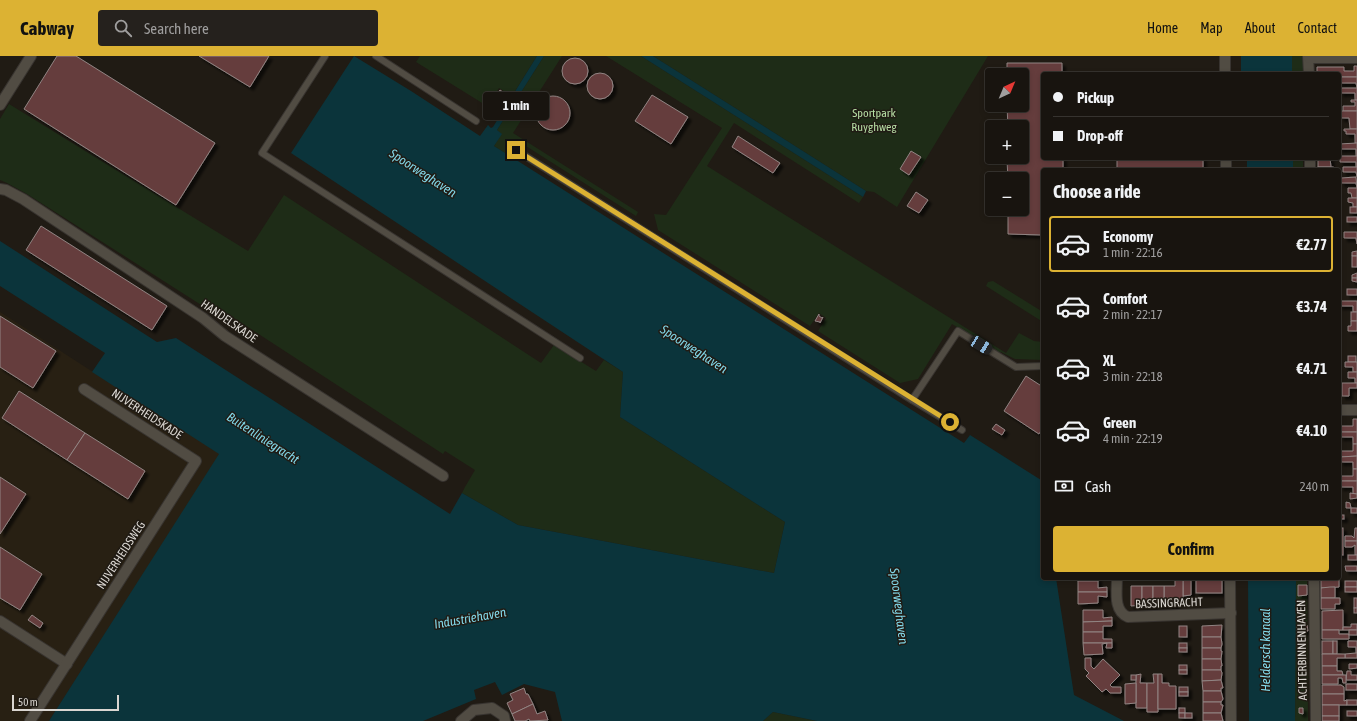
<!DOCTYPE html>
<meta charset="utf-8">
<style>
body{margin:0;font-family:"Asap Condensed",sans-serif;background:#25211d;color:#f1f3f6;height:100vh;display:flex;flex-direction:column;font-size:15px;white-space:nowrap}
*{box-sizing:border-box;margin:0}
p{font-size:13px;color:#9f9e9e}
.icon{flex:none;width:22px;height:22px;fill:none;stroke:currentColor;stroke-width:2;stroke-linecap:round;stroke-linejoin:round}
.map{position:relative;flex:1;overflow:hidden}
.sheet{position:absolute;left:1041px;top:112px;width:300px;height:412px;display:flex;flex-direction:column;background:#18140f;border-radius:4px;box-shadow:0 2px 6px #0003,0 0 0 1px #36332f}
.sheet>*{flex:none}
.hud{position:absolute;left:1041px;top:16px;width:300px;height:88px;border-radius:4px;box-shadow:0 2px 6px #0003,0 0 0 1px #36332f;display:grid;align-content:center;height:88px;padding:0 12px;background:#18140f}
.needle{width:26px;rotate:44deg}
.buttons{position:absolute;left:985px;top:12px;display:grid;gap:8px}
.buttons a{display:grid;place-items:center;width:44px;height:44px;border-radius:4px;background:#18140f;box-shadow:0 2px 6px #0003,0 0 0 1px #36332f;font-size:20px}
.scale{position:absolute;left:12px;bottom:10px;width:107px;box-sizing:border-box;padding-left:4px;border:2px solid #dad6d1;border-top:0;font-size:11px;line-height:14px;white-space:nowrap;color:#dad6d1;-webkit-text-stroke:3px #201b14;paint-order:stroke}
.end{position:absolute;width:18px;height:18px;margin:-9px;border:5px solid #dcb233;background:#111;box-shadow:0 0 0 2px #111}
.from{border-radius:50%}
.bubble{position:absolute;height:28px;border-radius:4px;background:#18140f;box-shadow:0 2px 6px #0003,0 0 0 1px #36332f;font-size:13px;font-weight:700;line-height:28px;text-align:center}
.car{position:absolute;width:12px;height:24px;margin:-12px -6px;border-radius:5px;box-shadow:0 0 3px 1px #0007;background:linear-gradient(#222 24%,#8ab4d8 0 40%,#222 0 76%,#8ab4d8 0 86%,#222 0)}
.hud b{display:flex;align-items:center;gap:14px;height:38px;font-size:15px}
.hud b+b{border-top:1px solid #36332f}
.hud i{width:10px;height:10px;background:#f1f3f6}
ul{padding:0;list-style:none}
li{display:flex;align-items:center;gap:12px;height:56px;margin:0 8px 6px;padding:0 4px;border:2px solid transparent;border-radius:4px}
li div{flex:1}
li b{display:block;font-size:15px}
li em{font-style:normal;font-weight:700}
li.on{border-color:#dcb233}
li>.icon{width:36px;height:36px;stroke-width:1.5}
h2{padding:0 12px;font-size:18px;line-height:48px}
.pay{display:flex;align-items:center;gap:10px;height:44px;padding:0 12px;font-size:15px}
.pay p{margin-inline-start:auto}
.action{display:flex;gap:8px;margin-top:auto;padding:8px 12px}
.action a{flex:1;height:46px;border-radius:4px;background:#dcb233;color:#111;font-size:16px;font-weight:700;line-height:46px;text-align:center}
header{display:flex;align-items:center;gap:24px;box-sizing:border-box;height:56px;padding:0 20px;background:#dcb233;color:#111}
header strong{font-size:19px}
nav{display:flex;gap:22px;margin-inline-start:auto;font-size:14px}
.search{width:280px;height:36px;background:#25211d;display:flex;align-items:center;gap:10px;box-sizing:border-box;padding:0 14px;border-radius:4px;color:#9f9e9e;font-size:15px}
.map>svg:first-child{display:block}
.built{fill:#282013}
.green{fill:#1e2c17}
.water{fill:#0b343b}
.building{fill:#653d3c;stroke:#918483;filter:url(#shadow)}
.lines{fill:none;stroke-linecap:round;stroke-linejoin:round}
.lane-casing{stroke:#383430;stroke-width:8}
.street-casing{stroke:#383430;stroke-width:12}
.lane{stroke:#514c43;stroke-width:6}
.street{stroke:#514c43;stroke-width:10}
.route{stroke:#dcb233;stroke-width:5}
.labels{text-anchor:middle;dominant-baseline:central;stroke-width:3;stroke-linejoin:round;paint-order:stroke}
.park-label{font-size:12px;fill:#b5dca3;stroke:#201b14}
.street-label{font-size:12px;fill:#dad6d1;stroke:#201b14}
.water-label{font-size:13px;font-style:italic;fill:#82d8e9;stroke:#201b14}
</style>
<header>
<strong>Cabway</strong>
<div class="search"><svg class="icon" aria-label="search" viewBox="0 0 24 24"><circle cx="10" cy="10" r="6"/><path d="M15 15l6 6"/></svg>Search here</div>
<nav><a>Home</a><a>Map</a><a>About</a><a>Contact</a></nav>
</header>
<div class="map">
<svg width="1357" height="665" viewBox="0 0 1357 665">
<defs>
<filter id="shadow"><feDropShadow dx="3.5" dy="3.5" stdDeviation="1" flood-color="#0009"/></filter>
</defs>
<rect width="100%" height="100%" fill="#201b14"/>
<path class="built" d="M0,256L220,398L49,665H0Z"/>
<g class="green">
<path d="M420,0H537L512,40L499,32L487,50L416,6Z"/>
<path d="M544,0H562L513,77L638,156L636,160L518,85L508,99L494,90L501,78L497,74Z"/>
<path d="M606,0H641L863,141L859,147L734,67L707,110L1006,297L1019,277L1034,285L1043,286V304L1015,303L1001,296L1000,297L952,268L918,323L900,327L818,275L826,262L819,257L810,270L658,174L654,158L666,159L722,72Z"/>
<path d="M653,0H988L897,151L874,136L866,135Z"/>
<rect x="1292" y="0" width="11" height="18"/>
<path d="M9,48L248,195L284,139L541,307L554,289L596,315L604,304L623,316L620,361L785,466L774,517L518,469L462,437L465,431L475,414L445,395L443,398L231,260L228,266L27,138L7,127L0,124V63Z"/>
<rect x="1293" y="102" width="10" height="12"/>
<path d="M993,225L1043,256V266L986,230L988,226Z"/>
<path d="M1296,522H1307L1308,665H1295Z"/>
<path d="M773,656L817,665H763Z"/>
</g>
<g class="water">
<path d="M354,0L411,35L480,80L488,69L491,72L493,71L537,0H544L497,74L502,78L494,90L964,387L970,379L1041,424L1043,434V522H1056L1074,639L1124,665H817L773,656L763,665H562L555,636L524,628L502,639L495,626L474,634L476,643L423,665H49L219,398L92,316L105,297L0,230V185L157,286L176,282L450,458L462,437L518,469L774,517L785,466L620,361L623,316L291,97Z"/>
<path d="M641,0H653L866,135L863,141Z"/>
<rect x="1241" y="0" width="51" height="18"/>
<rect x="1247" y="102" width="46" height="12"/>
<path d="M1248,522H1296L1295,665H1249Z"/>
</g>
<g class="building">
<path d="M57,0H76L215,87L176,149L24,53Z"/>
<path d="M199,0H269L250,31Z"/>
<circle cx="575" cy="15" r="13"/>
<path d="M1007,7H1062V18H1043V102H1063V114H1043V179L1008,178V153H1022V123H1008L1007,104L1008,101H1022V71H1008L1007,50V49H1022V19H1007Z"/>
<path d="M1354,10H1357V21H1339V18H1317V11H1344V15H1354Z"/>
<circle cx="600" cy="30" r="13"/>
<path d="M1339,21H1357V32L1356,27H1339Z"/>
<path d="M1340,32H1357V44H1355V37H1340Z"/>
<path d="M500,34L507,39L498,52L491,47Z"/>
<path d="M652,39L688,61L671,88L635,65Z"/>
<circle cx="553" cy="57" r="17"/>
<path d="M1351,44H1357V55H1343V50H1355V46H1351Z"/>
<path d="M1341,55H1357V73H1350L1349,62H1341Z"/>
<path d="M1344,73H1357V87H1355V78H1346V75H1344Z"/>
<path d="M738,80L780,107L773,117L732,91Z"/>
<path d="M1357,87V100H1356V93H1339V88Z"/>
<path d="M911,95L921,101L909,119L900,113Z"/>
<path d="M1340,100H1357V111H1356V106H1340Z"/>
<rect x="1117" y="102" width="86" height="12"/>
<path d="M1318,102H1330L1331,111H1318Z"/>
<rect x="1318" y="111" width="15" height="3"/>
<path d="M1343,111H1357V121L1356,116H1343Z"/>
<path d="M1356,121L1357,132L1356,127H1341V122Z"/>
<path d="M1348,132H1357V142H1352L1351,137H1348Z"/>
<path d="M916,136L928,144L919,157L907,150Z"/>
<path d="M1348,142H1357V151H1353V147L1348,146Z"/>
<rect x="1350" y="151" width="7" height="6"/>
<rect x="1347" y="161" width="10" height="5"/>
<path d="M41,170L167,250L152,274L26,194Z"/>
<path d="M1344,176H1357V188L1356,182H1344Z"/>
<path d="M1357,195V200H1352V196Z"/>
<rect x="1352" y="200" width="5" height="11"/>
<path d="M1357,217V222H1352V219Z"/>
<path d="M1352,222H1357V226L1352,225Z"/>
<rect x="1347" y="233" width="10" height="6"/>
<path d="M1339,245H1357V256H1353V250H1339Z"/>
<rect x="1351" y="256" width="6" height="9"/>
<path d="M819,258V260L822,262L823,261L820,267V266L815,265Z"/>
<path d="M0,260L56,295L33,332L0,311Z"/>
<path d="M1351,265H1357V275H1348V270H1351Z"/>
<rect x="1348" y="300" width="8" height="6"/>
<path d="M1345,306H1357V316H1353V311H1345Z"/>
<path d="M1348,316H1357V327H1355V322H1348Z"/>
<path d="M1026,320L1043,331V371L1039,378L1004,355Z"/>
<path d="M1339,327H1342V334L1339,335Z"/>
<path d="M1342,327H1357V332H1349V340H1342Z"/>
<path d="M19,335L85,377L67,404L2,362Z"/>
<path d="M1353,363H1357V376H1340V370H1353Z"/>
<path d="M996,368L1005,374L1002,379L992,373Z"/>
<path d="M1340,376H1357V388H1353V381H1340Z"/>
<path d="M85,377L145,415L128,443L67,404Z"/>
<path d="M1353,388H1357V400L1340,401V395H1353Z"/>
<path d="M1357,400V413H1353V406H1340V401Z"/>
<path d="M1353,413H1357V425H1340V420H1353Z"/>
<path d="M0,421L26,438L0,478Z"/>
<path d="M1340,425H1357V438H1353V431H1340Z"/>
<path d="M1350,437L1357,438V442L1350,443Z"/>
<path d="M1346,446L1350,447L1351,452H1346Z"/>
<rect x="1351" y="452" width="6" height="5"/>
<rect x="1339" y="459" width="5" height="4"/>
<rect x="1339" y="472" width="4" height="27"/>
<path d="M1355,472H1357V485H1345V480H1352L1354,482Z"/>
<path d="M1345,485H1357V499H1355V489L1352,491H1345Z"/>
<path d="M0,491L42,518L20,554L0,542Z"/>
<rect x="1348" y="499" width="9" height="5"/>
<path d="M1345,510H1357V515H1346Z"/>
<rect x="1078" y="522" width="20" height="3"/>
<path d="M1183,522H1222V523L1183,524Z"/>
<path d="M1321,522H1339V531L1321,532Z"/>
<path d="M1191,523V539L1183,540V524Z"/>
<rect x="1196" y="523" width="26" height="14"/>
<path d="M1175,524H1183V545H1175L1176,550L1164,549V530H1175Z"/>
<path d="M1078,525H1098V532L1107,531V536H1078Z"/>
<rect x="1345" y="525" width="12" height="6"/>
<path d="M1298,529H1307V539L1298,540Z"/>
<path d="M1131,530H1142V549L1131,550Z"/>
<path d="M1142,530H1153V550L1142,549Z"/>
<path d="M1153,530H1164V549L1153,550Z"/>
<path d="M1330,531H1335V542H1321V532Z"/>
<rect x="1345" y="531" width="12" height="5"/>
<path d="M1078,536H1107V541L1098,540V547L1078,548Z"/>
<path d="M1321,542H1340V548H1335V553H1321Z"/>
<rect x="1354" y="542" width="3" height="10"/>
<rect x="1354" y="552" width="3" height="5"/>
<path d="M1083,554H1103V562L1112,561V565L1083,566Z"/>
<path d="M1343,554V574H1322V555Z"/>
<path d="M32,559L43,567L40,572L28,564Z"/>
<path d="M1112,565V570H1103V576H1083V566Z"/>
<path d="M1351,568H1357V574H1343V571H1351Z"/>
<path d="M1222,569L1221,581H1202V570Z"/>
<path d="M1297,569H1307L1308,575H1303V578H1297Z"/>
<rect x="1179" y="570" width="8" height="11"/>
<path d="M1322,574H1339V578H1349V583H1322Z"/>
<rect x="1349" y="574" width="8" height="5"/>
<path d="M1083,576H1103V583H1112V587H1083Z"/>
<path d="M1202,581H1221L1222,588L1221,592H1202Z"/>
<rect x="1322" y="585" width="11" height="13"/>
<rect x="1333" y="585" width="4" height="13"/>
<path d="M1348,585H1357V597H1356V591H1348Z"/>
<path d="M1083,587H1112V592H1106L1107,587L1102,588L1103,598L1084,599Z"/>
<rect x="1179" y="587" width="8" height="5"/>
<rect x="1179" y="592" width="8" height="4"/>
<path d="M1202,592H1221V595H1222L1221,603H1202Z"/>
<path d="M1356,597H1357V602H1345V598Z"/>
<path d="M1322,598H1345V602H1337V610H1322Z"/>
<path d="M1085,602H1091V610L1094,613L1103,603L1120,619L1110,629L1112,631H1121V637H1110L1106,633L1102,636L1086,620L1089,617L1085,613Z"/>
<path d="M1202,603H1221L1222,610H1221V614H1202Z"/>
<path d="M1349,608H1357V612L1349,613Z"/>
<rect x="1179" y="609" width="8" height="5"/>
<path d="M1322,610H1337V615H1342L1343,619H1322Z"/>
<rect x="1179" y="614" width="8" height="4"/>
<path d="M1202,614H1221L1222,617L1221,624L1202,625Z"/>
<path d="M1347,615H1351V619H1357V624H1346Z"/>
<path d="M1141,618L1140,627H1147V652H1136V619Z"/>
<path d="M1153,618H1158V656H1147V627H1154Z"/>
<path d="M1158,618H1162V627H1169V630H1176V653H1158Z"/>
<rect x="1131" y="619" width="5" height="5"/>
<path d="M1322,619H1346V627H1343L1342,622H1338V628H1322Z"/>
<path d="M1221,624L1223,632H1221V635H1203L1202,625Z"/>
<path d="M1136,627V647L1125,648V628Z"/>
<rect x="1346" y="628" width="11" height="6"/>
<path d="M1322,629H1341L1344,631V638H1322Z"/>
<rect x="1179" y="631" width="9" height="5"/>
<path d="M524,632L526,638H528L533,648L512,658L507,647L513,644L510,638Z"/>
<path d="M1203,635H1221L1223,643L1221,646H1203Z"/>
<rect x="1179" y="636" width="9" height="4"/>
<path d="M1322,638H1344V645L1347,644V649H1322Z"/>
<rect x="1347" y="644" width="10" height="5"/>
<path d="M1203,646H1221V649H1223L1221,657H1203Z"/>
<path d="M533,648L537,658L545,655L548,664L530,665L529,663L525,665H515L512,658Z"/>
<rect x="1322" y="649" width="17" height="11"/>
<rect x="1179" y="652" width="6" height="5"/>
<path d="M1299,652H1303V658L1299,657Z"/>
<rect x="1347" y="655" width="10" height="5"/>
<rect x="1179" y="657" width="6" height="5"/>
<rect x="1185" y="657" width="7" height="5"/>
<path d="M1203,657H1221L1223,665H1203Z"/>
<rect x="1322" y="660" width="17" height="5"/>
</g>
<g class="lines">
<defs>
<g id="lane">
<path d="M325,0L262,97L580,302"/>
<path d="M376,0L476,65"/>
<path d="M516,94L912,344"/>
<path d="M962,374L912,344L958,275L1016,311L1043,310"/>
</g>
<g id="street">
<path d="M1225,0V18"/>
<path d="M1308,0L1309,18"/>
<path d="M1309,2H1357"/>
<path d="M0,49L31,0"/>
<path d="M1226,102V114"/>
<path d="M1310,102V114"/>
<path d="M0,133L6,134L23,143L203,262L225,280L443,420"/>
<path d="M1339,354H1357"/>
<path d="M1117,522C1117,535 1113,555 1128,561L1231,557"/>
<path d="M1230,522L1231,665"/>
<path d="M1314,522L1316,665"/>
<path d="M0,565L67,608"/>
<path d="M30,665L196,405L84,333"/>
<path d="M461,665L474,654L492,652L504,660L505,665"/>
</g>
</defs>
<use href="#lane" class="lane-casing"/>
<use href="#street" class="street-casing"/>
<use href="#lane" class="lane"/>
<use href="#street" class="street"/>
</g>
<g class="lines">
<path class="route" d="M516,94L950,366"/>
</g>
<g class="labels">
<g class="park-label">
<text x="874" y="57">Sportpark<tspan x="874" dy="14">Ruyghweg</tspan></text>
</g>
<g class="street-label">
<text transform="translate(229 265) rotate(35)">HANDELSKADE</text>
<text transform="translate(147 358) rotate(33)">NIJVERHEIDSKADE</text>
<text transform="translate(121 499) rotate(-57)">NIJVERHEIDSWEG</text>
<text transform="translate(1169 547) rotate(-2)">BASSINGRACHT</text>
<text transform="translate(1302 594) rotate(-91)">ACHTERBINNENHAVEN</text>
</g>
<g class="water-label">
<text transform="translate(423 117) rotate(33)">Spoorweghaven</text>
<text transform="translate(694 293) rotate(33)">Spoorweghaven</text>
<text transform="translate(263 382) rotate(33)">Buitenliniegracht</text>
<text transform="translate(899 550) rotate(83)">Spoorweghaven</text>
<text transform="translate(470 562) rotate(-10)">Industriehaven</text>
<text transform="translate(1265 594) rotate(-90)">Heldersch kanaal</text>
</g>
</g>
</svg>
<div class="buttons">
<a><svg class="needle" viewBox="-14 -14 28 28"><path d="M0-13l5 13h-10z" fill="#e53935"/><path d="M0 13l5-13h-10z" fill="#9f9e9e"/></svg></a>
<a>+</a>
<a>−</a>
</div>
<div class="scale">50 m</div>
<i class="end from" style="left:950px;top:366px"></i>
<i class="end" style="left:516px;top:94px"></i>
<div class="bubble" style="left:483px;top:36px;width:66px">1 min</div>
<i class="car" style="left:981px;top:289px;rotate:122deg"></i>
<div class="hud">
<b><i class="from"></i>Pickup</b>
<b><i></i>Drop-off</b>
</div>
<section class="sheet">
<h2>Choose a ride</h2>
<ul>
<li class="on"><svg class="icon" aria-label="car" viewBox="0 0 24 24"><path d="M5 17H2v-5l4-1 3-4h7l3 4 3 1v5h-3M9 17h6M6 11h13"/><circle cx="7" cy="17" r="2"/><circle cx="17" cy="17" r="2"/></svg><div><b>Economy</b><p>1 min · 22:16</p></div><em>€2.77</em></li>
<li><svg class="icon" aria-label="car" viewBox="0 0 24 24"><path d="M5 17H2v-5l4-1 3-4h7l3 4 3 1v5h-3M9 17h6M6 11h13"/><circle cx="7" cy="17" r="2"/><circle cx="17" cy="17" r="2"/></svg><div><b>Comfort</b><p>2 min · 22:17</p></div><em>€3.74</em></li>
<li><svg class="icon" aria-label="car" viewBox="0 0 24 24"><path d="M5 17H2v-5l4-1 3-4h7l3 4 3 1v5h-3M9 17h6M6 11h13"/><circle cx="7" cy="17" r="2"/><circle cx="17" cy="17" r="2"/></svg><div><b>XL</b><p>3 min · 22:18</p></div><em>€4.71</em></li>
<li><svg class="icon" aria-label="car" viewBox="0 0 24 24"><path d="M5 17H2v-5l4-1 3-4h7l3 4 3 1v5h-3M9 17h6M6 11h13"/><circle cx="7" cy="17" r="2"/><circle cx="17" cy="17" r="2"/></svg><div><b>Green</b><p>4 min · 22:19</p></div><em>€4.10</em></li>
</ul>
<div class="pay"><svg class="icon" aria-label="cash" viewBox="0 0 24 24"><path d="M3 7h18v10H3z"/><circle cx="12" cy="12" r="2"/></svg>Cash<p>240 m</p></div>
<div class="action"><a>Confirm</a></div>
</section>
</div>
